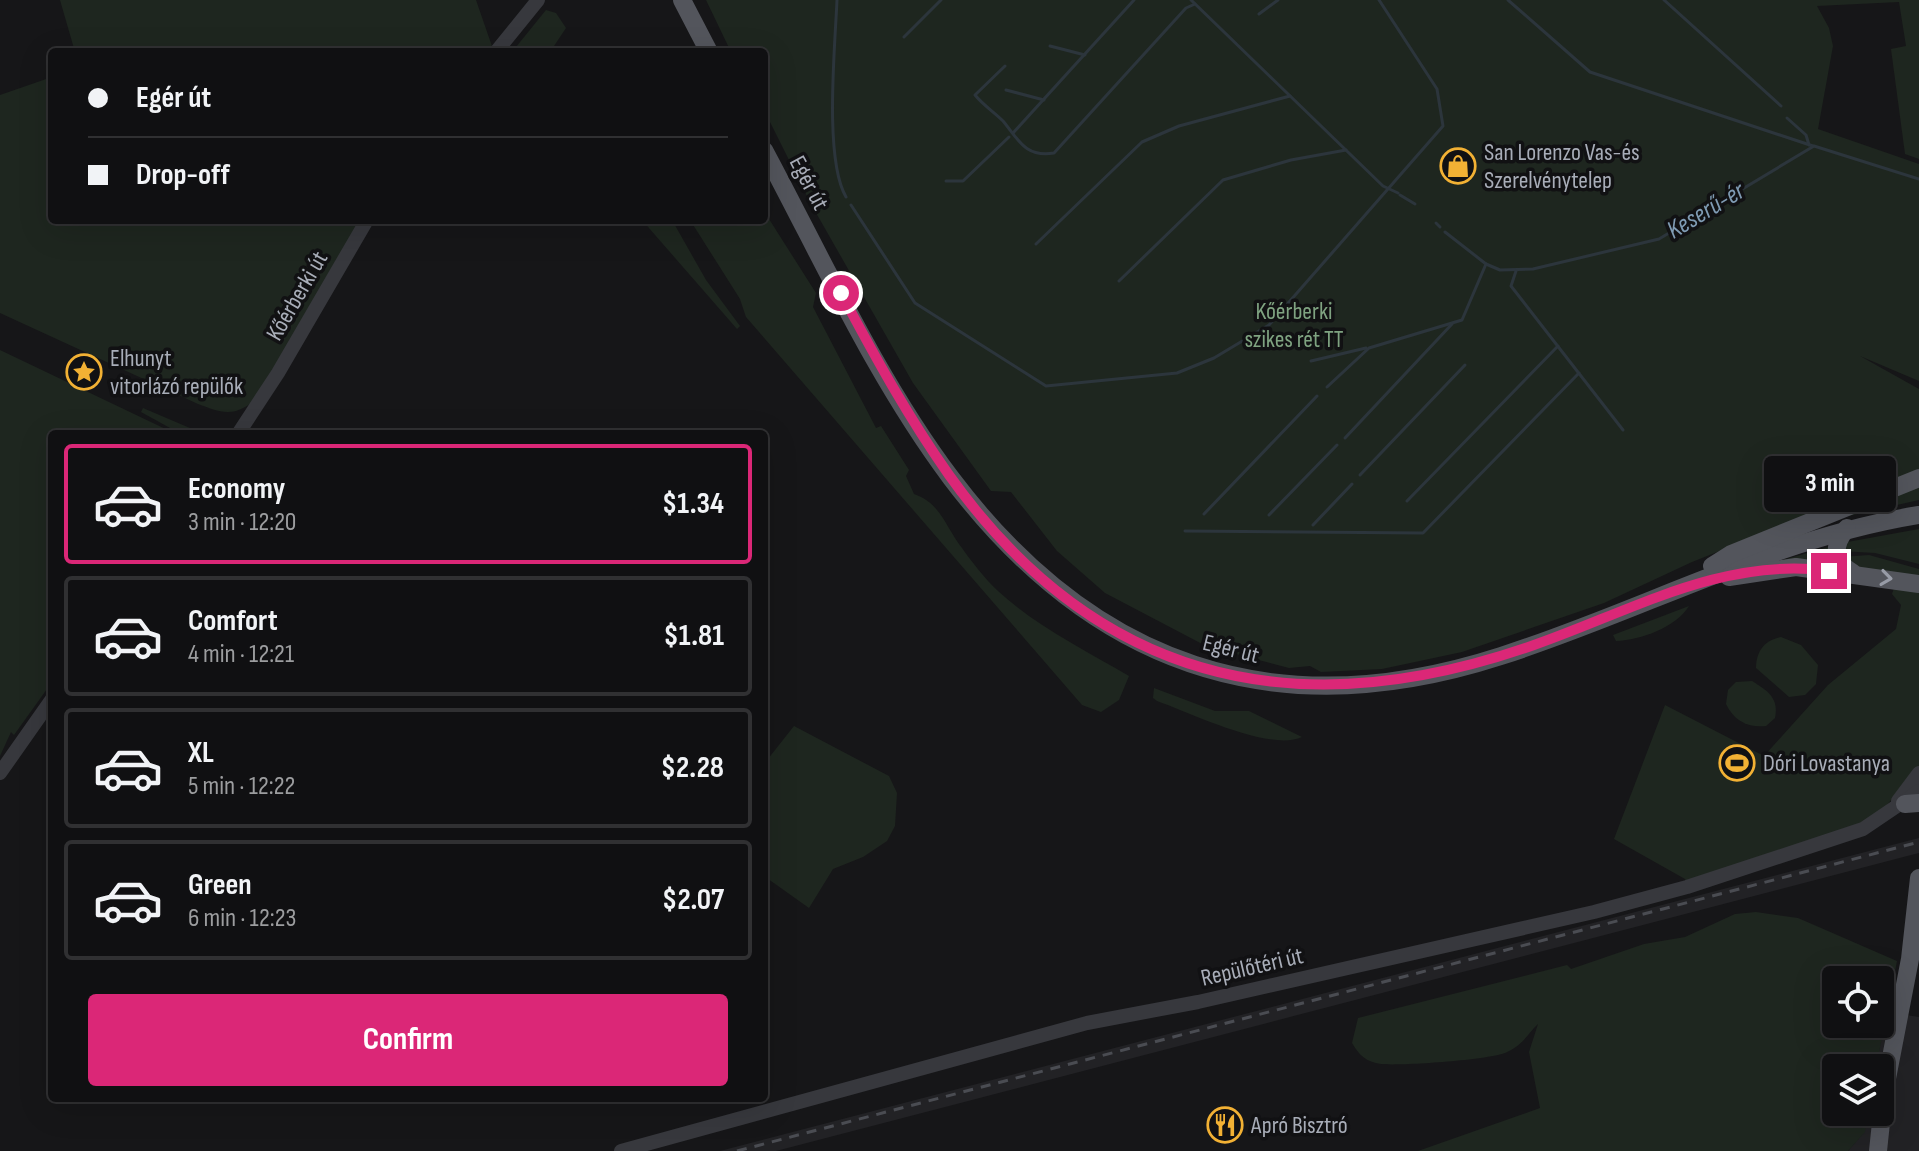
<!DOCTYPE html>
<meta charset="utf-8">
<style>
body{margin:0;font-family:"Sofia Sans Condensed",sans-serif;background:#1e1e20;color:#f1f3f6;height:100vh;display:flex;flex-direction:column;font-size:30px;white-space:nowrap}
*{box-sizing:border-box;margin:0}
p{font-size:26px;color:#9c9d9f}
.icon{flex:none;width:44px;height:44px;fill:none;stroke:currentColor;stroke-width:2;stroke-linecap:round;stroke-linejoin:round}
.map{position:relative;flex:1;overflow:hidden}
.panel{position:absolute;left:48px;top:430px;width:720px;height:672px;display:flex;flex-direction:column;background:#101012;border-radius:8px;box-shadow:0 8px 32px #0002,0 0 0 2px #303032}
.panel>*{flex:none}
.banner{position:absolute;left:48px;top:48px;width:720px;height:176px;border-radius:8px;box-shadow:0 8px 32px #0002,0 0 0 2px #303032;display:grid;align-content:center;height:176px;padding:0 40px;background:#101012}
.tools{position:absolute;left:1822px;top:966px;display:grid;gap:16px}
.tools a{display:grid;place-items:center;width:72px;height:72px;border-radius:8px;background:#101012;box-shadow:0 8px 32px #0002,0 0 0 2px #303032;font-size:40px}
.end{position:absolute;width:36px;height:36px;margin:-18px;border:10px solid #db2777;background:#fff;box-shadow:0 0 0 4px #fff}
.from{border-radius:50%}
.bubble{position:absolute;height:56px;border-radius:8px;background:#101012;box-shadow:0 8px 32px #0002,0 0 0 2px #303032;font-size:26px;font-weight:700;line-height:56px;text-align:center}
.banner b{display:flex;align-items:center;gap:28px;height:76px;font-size:30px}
.banner b+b{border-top:2px solid #303032}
.banner i{width:20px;height:20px;background:#f1f3f6}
ul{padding:14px 0 0;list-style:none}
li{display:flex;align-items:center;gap:24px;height:120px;margin:0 16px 12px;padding:0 24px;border:4px solid #303032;border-radius:8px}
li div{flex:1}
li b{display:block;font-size:30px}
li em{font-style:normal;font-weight:700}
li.selected{border-color:#db2777}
li>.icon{width:72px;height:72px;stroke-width:1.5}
.button{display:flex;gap:16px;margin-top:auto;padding:16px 40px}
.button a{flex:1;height:92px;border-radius:8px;background:#db2777;color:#fff;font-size:32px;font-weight:700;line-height:92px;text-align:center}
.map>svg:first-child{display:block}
.built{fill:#222225}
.green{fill:#1e261f;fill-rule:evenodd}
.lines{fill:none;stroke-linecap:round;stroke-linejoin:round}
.stream{stroke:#2c353c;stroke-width:3}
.tertiary{stroke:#37383d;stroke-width:14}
.primary{stroke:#53555c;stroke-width:18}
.rail{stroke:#4a4c52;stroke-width:3;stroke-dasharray:10 8;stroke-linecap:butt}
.oneway{stroke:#979ba6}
.route{stroke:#db2777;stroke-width:10}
.labels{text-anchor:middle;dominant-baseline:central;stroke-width:7;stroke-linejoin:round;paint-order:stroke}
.poi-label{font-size:24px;fill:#a8adb8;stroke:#111113;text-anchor:start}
.street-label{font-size:24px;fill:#a8adb8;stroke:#111113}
.park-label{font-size:24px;fill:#7fa381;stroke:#111113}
.water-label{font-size:26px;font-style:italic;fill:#7f9bb3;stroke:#111113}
</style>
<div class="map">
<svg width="1919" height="1151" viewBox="0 0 1919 1151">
<rect width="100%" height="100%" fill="#161618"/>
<g class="built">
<path d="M1919,838V853L1911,855L776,1151H720Z"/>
<path d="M1886,1012L1919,1017V1151H1848L1864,1132L1869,1112H1880V1068H1876Z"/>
</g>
<g class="green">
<path d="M60,0H476L494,52H75Z"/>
<path d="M706,0H1919V159L1905,154L1891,49L1906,46L1899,2L1817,6L1829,28L1833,46L1818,129L1919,164V381L1860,356L1919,389V472L1692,562L1604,603L1462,652L1382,669L1321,672L1310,666L1289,668L1206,646L1105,593L1057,551L1011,492L991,491L913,383L811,204L764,110V52H731Z"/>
<path d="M546,10L556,13L566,28L550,52H512Z"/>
<path d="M52,77V220H367C344,259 279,389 245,407C228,417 215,410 198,404L0,313V95Z"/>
<path d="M764,199L769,219L816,293L813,307L876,428L881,426L909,470L906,476L914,494C941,503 946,528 962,548C972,562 985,579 998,591C1036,626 1085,650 1129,676L1119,700L1101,712L1082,705L746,317L740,299L690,220H764Z"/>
<path d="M642,220H672L706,280L740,326L737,329Z"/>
<path d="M0,350L176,434H52V682L14,735L11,732L0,756Z"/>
<path d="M143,408L204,434H181L141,412Z"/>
<path d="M1919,486V500L1844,517Z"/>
<path d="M1919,529V564L1875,553L1840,551L1842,543Z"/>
<path d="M1832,546L1826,552L1824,562L1783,560Z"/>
<path d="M1869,555L1919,569V577L1851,567L1841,557Z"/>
<path d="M1895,585L1919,591V767L1875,819L1687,887L1685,879L1614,839L1665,705L1764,756L1828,685L1896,629L1901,605L1892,594Z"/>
<path d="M1689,606C1676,627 1641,640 1616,641L1613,635Z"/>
<path d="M1781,637L1801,645L1818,665L1816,684L1805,695L1789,697L1756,668C1756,652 1764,640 1781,637Z"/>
<path d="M1752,681C1768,691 1779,698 1775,718L1766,726C1748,728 1734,721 1726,704L1728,690L1736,682Z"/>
<path d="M1154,688L1215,711H1249L1302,737C1270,752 1191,713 1157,701L1153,698Z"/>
<path d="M794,726L889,776L897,793L895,826L887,841L863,857L833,869L809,908L764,876V764Z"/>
<path d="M1756,912L1798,918L1897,961L1876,1068H1836V1112H1869L1865,1132L1848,1151H1418L1540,1108L1529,1052L1538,1024C1528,1033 1524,1044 1507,1052C1492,1060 1400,1066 1381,1064C1366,1062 1359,1055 1352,1043L1358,1018L1567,965L1571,969L1644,944L1685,937L1735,914ZM1836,980H1880V1024H1836Z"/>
</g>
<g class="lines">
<g class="stream">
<path d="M837,0C835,47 824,159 846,197"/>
<path d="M1191,0L1383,186L1398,193"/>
<path d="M1508,0L1590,72L1813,146"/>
<path d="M1664,0L1781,106"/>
<path d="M1259,14L1278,0"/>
<path d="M904,37L941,0"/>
<path d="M1050,46L1085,55"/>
<path d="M1005,66L975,95C983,105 994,112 1003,121C1018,139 1025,158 1054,153L1186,8L1195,4"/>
<path d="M1006,90L1044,100"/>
<path d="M1787,118L1806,135L1809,145"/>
<path d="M1013,133L1134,0"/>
<path d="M946,181H963L1009,137"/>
<path d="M1400,195L1415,204"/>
<path d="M851,205L915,303L1046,386L1177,373L1214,358L1269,325L1443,126L1437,89L1379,0"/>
<path d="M1436,223L1440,227"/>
<path d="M1445,232L1486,264L1500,270L1533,269L1659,239L1814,146L1919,179"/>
<path d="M1036,244L1142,142L1179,126L1290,96"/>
<path d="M1516,271L1511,286L1623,430"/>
<path d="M1119,281L1223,180L1291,160L1346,150"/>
<path d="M1311,361L1366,348"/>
<path d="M1327,387L1369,348L1462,320L1486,264"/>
<path d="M1345,438L1452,324"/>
<path d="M1360,475L1465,365"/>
<path d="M1407,501L1558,346"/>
<path d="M1204,514L1317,396"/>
<path d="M1269,515L1337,445"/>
<path d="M1313,525L1352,484"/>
<path d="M1185,531L1423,533L1579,373"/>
</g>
<g class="tertiary">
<path d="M496,52L538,0"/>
<path d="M238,434L278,373L367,220"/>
<path d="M0,773L52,699"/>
<path d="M1898,801L1919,773"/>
<path d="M621,1151L1087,1023L1198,1002L1594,912L1687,887L1863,829L1919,791"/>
</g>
<g class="primary">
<path d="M682,0L709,52"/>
<path d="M764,150C823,260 876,378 951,478C1093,666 1275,729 1501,656C1642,611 1771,539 1919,515"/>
<path d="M1847,528C1832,546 1833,561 1853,573"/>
<path d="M1712,566L1731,554L1919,478"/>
<path d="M1729,577L1796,567L1919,584"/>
<path d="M1905,804L1919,803"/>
<path d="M1878,1151L1884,1094L1910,959L1919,878"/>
</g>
<path class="rail" d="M737,1151L1919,842"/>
</g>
<defs><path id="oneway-chevron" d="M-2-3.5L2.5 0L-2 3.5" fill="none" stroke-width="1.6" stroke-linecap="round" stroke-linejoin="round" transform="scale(2)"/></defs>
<use class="oneway" href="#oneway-chevron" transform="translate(1886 578) rotate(8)"/>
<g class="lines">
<path class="route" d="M841,293C874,355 908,417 949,475C1098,684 1298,728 1534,645C1629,612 1724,556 1829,571"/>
</g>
<defs>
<symbol id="shop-ring" viewBox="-11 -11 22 22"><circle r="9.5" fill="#111113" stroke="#f2b134" stroke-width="1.5"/><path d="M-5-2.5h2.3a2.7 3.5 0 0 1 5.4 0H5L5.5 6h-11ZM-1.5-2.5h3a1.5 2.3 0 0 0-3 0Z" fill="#f2b134"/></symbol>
<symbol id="sight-ring" viewBox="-11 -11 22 22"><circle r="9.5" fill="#111113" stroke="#f2b134" stroke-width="1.5"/><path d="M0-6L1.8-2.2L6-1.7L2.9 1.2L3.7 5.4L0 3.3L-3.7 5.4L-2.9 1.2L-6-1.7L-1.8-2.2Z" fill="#f2b134"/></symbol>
<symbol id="stadium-ring" viewBox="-11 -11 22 22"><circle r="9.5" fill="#111113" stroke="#f2b134" stroke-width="1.5"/><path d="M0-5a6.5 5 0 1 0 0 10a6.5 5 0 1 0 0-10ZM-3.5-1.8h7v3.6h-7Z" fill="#f2b134"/></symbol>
<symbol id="restaurant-ring" viewBox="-11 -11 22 22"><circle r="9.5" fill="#111113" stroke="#f2b134" stroke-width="1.5"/><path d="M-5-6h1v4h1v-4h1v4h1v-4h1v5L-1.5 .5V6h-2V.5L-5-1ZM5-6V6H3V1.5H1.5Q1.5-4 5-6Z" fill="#f2b134"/></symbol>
</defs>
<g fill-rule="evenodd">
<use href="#shop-ring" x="1438" y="146" width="40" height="40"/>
<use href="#sight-ring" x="64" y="352" width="40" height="40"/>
<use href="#stadium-ring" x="1717" y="743" width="40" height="40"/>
<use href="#restaurant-ring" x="1205" y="1105" width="40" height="40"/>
</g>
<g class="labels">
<g class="poi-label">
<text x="1484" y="152">San Lorenzo Vas-és<tspan x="1484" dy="28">Szerelvénytelep</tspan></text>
<text x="110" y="358">Elhunyt<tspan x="110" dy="28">vitorlázó repülők</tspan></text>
<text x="1763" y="763">Dóri Lovastanya</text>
<text x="1251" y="1125">Apró Bisztró</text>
</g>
<g class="street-label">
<text transform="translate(809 183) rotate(62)">Egér út</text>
<text transform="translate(297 296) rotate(-60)">Kőérberki út</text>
<text transform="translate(1231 649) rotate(14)">Egér út</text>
<text transform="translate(1252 967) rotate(-13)">Repülőtéri út</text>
</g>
<g class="park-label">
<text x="1294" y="311">Kőérberki<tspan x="1294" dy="28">szikes rét TT</tspan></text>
</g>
<g class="water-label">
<text transform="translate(1706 211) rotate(-31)">Keserű-ér</text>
</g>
</g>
</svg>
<div class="tools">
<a><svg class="icon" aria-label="locate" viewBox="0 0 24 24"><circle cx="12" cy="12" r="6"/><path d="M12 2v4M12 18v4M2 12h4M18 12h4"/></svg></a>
<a><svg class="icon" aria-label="layers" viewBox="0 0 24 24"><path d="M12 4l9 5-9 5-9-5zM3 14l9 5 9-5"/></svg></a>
</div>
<i class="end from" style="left:841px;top:293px"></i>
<i class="end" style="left:1829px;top:571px"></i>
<div class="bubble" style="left:1764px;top:456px;width:132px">3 min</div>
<div class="banner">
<b><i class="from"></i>Egér út</b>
<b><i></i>Drop-off</b>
</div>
<section class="panel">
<ul>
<li class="selected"><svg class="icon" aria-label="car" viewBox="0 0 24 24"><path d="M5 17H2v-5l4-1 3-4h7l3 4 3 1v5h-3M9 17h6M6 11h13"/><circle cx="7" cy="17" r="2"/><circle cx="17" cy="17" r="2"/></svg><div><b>Economy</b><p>3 min · 12:20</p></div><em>$1.34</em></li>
<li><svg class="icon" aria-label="car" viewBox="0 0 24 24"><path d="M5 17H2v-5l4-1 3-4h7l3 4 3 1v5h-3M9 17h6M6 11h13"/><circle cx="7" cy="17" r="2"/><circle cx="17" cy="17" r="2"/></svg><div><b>Comfort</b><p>4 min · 12:21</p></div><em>$1.81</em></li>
<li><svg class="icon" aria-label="car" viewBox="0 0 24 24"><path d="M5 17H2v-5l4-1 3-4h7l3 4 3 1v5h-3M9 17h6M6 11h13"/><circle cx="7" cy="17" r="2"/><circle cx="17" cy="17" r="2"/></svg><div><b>XL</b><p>5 min · 12:22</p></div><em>$2.28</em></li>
<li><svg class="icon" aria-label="car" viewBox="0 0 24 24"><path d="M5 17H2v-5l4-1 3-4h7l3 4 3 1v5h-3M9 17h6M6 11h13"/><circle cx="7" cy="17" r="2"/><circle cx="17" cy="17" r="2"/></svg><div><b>Green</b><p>6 min · 12:23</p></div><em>$2.07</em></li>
</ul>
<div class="button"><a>Confirm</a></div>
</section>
</div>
